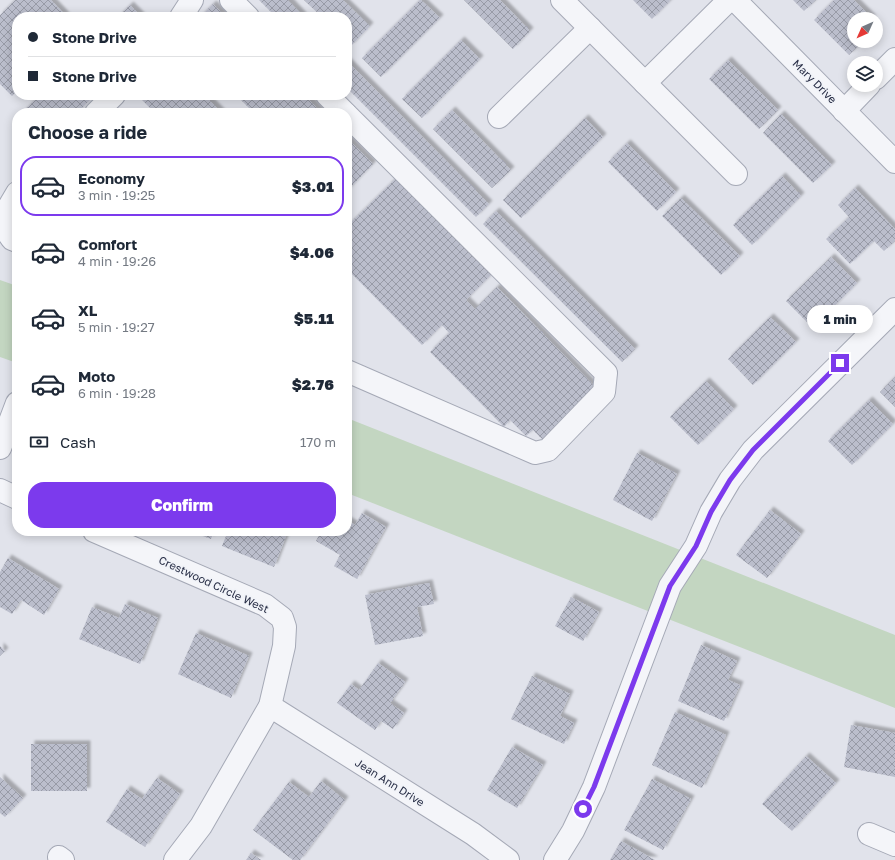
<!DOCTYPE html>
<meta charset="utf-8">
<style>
body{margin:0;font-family:"Golos Text",sans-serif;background:#f6f6f7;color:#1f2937;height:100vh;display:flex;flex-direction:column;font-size:15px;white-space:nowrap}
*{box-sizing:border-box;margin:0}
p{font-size:13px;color:#747a83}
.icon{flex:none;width:22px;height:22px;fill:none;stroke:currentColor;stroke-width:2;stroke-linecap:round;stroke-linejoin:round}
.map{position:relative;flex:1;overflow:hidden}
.side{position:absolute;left:12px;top:108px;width:340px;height:428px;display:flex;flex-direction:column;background:#fff;border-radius:16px;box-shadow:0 2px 10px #0003}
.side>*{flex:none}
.banner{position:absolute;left:12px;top:12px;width:340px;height:88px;border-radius:16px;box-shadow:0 2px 10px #0003;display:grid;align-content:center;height:88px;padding:0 16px;background:#fff}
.needle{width:26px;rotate:225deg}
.tools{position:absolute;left:847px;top:12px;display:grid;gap:8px}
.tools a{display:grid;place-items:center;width:36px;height:36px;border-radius:50%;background:#fff;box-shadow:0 2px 10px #0003;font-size:20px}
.end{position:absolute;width:18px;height:18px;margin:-9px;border:5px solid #7c3aed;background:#fff;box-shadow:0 0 0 2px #fff}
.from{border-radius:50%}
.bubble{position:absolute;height:28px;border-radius:14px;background:#fff;box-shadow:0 2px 10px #0003;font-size:13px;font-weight:800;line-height:28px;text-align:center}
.banner b{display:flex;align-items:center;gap:14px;height:38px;font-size:15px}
.banner b+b{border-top:1px solid #e0e1e3}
.banner i{width:10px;height:10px;background:#1f2937}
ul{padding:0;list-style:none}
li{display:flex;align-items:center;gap:12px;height:60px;margin:0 8px 6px;padding:0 8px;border:2px solid transparent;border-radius:16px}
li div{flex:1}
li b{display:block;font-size:15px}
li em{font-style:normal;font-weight:800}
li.current{border-color:#7c3aed}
li>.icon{width:36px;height:36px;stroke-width:1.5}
h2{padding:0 16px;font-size:18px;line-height:48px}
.pay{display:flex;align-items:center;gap:10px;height:44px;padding:0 16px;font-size:15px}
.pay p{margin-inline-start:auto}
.primary-button{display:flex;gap:8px;margin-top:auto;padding:8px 16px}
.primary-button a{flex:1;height:46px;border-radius:16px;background:#7c3aed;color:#fff;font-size:16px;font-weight:800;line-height:46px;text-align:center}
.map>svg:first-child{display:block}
.park{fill:#c3d6c1}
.building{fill:url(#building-cross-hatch);filter:url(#shadow)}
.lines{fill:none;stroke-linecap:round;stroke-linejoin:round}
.minor-casing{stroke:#a5a9b6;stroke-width:24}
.minor{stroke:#f4f5f9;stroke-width:22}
.route{stroke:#7c3aed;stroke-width:5}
.labels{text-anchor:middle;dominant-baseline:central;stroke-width:3.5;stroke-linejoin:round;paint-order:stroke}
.street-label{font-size:11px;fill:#272d45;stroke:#f1f3f8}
</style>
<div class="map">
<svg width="895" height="860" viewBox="0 0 895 860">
<defs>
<pattern id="building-cross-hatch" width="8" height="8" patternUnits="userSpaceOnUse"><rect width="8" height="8" fill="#bbbecc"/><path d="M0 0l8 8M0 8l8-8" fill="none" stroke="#989ba7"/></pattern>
<filter id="shadow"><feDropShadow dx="3.5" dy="-3.5" stdDeviation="1" flood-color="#0004"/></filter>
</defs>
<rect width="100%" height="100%" fill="#e1e3eb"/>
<g class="park">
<path d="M0,280L17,286V363L0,357Z"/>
<path d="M347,418L895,635V708L347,493Z"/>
</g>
<g class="building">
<path d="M15,0H51L67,17H17V91L12,96L0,84V15Z"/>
<path d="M259,0H288L304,17H276Z"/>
<path d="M304,0H343L370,26L351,46L347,42V17H322Z"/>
<path d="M420,0H421L440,18L381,77L362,58Z"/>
<path d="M464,0H500L530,31L513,49Z"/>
<path d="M633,0H669L670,1L652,19Z"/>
<path d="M793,0H816L804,11Z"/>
<path d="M834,0H854L873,19H854V41H863L849,55L814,20Z"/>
<path d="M213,4L226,17H200Z"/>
<path d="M130,5L142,17H118Z"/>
<path d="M461,40L480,59L422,118L402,99Z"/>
<path d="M728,60L778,110L759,129L709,79Z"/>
<path d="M347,61L489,204L476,217L347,88Z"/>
<path d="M40,95H95L77,113H22Z"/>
<path d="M145,95H204L222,113H155L141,99Z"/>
<path d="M236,95H304L322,113H254Z"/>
<path d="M452,110L511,170L492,188L433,129Z"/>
<path d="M781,114L832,165L813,183L763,133Z"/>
<path d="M585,118L603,137L521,218L503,200Z"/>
<path d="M347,138L373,164L347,191Z"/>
<path d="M627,143L676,192L657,211L608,162Z"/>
<path d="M782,176L801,196L752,245L733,225Z"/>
<path d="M396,178L492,274L466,300L475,309L497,287L597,389L544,441L533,430L526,436L510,420L504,427L430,352L449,333L442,325L422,345L347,269V226Z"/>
<path d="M855,188L895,229V241L884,251L874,241L850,264L826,239L849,217L838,205Z"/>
<path d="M681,198L740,256L721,275L662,216Z"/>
<path d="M496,211L635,349L622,362L483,224Z"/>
<path d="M831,257L857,283L813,328L786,301Z"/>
<path d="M770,317L796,342L753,385L728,359Z"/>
<path d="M895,377V407L880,392Z"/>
<path d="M706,381L734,409L698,445L670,417Z"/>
<path d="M869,400L893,424L852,465L828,441Z"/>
<path d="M637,453L677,474L652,521L613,500Z"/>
<path d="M770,510L801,534L767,578L736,555Z"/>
<path d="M362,513L386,527L357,579L334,566L340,555L316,541L321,531H347V520L355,525Z"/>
<path d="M189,531H214L211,539Z"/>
<path d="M228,531H288L274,567L222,546Z"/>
<path d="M8,558L59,589L44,615L21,600L12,614L0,607V572Z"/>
<path d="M429,583L434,604L417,607L423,636L375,645L365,595Z"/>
<path d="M571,597L599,612L583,641L555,626Z"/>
<path d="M125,604L158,618L140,664L79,639L92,607L119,618Z"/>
<path d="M196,633L249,656L231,698L178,674Z"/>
<path d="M701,645L737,661L728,680L740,685L724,721L678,701Z"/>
<path d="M0,646L5,651L0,656Z"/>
<path d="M378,663L405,682L390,703L404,713L393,729L381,721L375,730L337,703L351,684L359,690Z"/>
<path d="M532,676L570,694L560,716L574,723L564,744L511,719Z"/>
<path d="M675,712L726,735L702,788L652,765Z"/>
<path d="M851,725L895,733V777L844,767Z"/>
<rect x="31" y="744" width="56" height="47"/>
<path d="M512,747L543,765L517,808L487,790Z"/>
<path d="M806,756L836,783L792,831L762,804Z"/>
<path d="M0,777L23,798L5,817L0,813Z"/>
<path d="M157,778L180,794L145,847L106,822L127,789L142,799Z"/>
<path d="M652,779L691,799L663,850L624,830Z"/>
<path d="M321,781L345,800L300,860H293L253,830L289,782L309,797Z"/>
<path d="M621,841L655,860H610Z"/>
<path d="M251,853L261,860H246Z"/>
</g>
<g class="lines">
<defs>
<g id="minor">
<path d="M231,0L248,17"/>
<path d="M562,0L645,83L729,0"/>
<path d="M735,0L895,162"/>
<path d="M181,17L192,0"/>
<path d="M876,78L895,59"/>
<path d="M645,83L736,174"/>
<path d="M327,95L345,113"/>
<path d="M844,111L869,85"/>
<path d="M96,113L114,95"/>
<path d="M347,115L606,373L604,392L548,450L535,453L347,371"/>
<path d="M499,117L590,28"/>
<path d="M17,193L0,222L12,239L17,241"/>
<path d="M0,448L17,403"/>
<path d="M0,490L17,498"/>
<path d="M94,531L265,605L282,618L285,627L284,646L270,706L201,826L175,860"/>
<path d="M270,706L473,834L508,860"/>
<path d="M869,834L895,845"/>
<path d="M59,857L63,860"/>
<path d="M555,860L573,831L594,787L670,586L696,546L711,512L730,480L753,450L895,309"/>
</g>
</defs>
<use href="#minor" class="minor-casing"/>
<use href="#minor" class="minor"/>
</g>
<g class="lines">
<path class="route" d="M583,809L594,787L670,586L696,546L711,512L730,480L753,450L840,363"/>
</g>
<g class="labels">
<g class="street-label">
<text transform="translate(815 81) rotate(45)">Mary Drive</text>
<text transform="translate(214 584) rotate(25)">Crestwood Circle West</text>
<text transform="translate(390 782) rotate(32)">Jean Ann Drive</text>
</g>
</g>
</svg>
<div class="tools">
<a><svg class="needle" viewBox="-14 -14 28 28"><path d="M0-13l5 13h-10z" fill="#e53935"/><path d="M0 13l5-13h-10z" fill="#747a83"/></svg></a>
<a><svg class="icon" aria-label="layers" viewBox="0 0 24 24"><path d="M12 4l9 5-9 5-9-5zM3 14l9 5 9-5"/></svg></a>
</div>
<i class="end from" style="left:583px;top:809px"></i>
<i class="end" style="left:840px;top:363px"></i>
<div class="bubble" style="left:807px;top:305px;width:66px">1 min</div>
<div class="banner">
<b><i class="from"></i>Stone Drive</b>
<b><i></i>Stone Drive</b>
</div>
<section class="side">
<h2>Choose a ride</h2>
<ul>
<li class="current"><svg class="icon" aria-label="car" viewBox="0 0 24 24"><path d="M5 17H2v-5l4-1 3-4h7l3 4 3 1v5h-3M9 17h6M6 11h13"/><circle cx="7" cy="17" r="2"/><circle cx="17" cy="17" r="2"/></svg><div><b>Economy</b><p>3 min · 19:25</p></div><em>$3.01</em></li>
<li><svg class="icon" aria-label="car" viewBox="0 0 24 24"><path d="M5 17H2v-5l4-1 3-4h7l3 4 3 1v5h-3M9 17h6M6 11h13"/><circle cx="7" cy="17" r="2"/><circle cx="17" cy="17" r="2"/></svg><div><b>Comfort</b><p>4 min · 19:26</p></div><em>$4.06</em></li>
<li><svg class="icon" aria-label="car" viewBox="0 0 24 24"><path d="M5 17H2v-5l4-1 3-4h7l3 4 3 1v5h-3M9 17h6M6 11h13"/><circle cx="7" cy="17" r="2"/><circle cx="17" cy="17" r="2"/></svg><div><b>XL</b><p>5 min · 19:27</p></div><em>$5.11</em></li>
<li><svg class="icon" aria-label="car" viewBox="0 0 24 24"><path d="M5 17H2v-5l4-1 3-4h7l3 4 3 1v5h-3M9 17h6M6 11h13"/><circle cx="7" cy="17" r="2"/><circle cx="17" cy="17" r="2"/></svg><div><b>Moto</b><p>6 min · 19:28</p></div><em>$2.76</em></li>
</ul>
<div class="pay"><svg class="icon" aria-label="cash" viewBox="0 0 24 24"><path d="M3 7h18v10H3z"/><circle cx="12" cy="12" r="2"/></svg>Cash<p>170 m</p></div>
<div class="primary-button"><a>Confirm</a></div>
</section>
</div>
